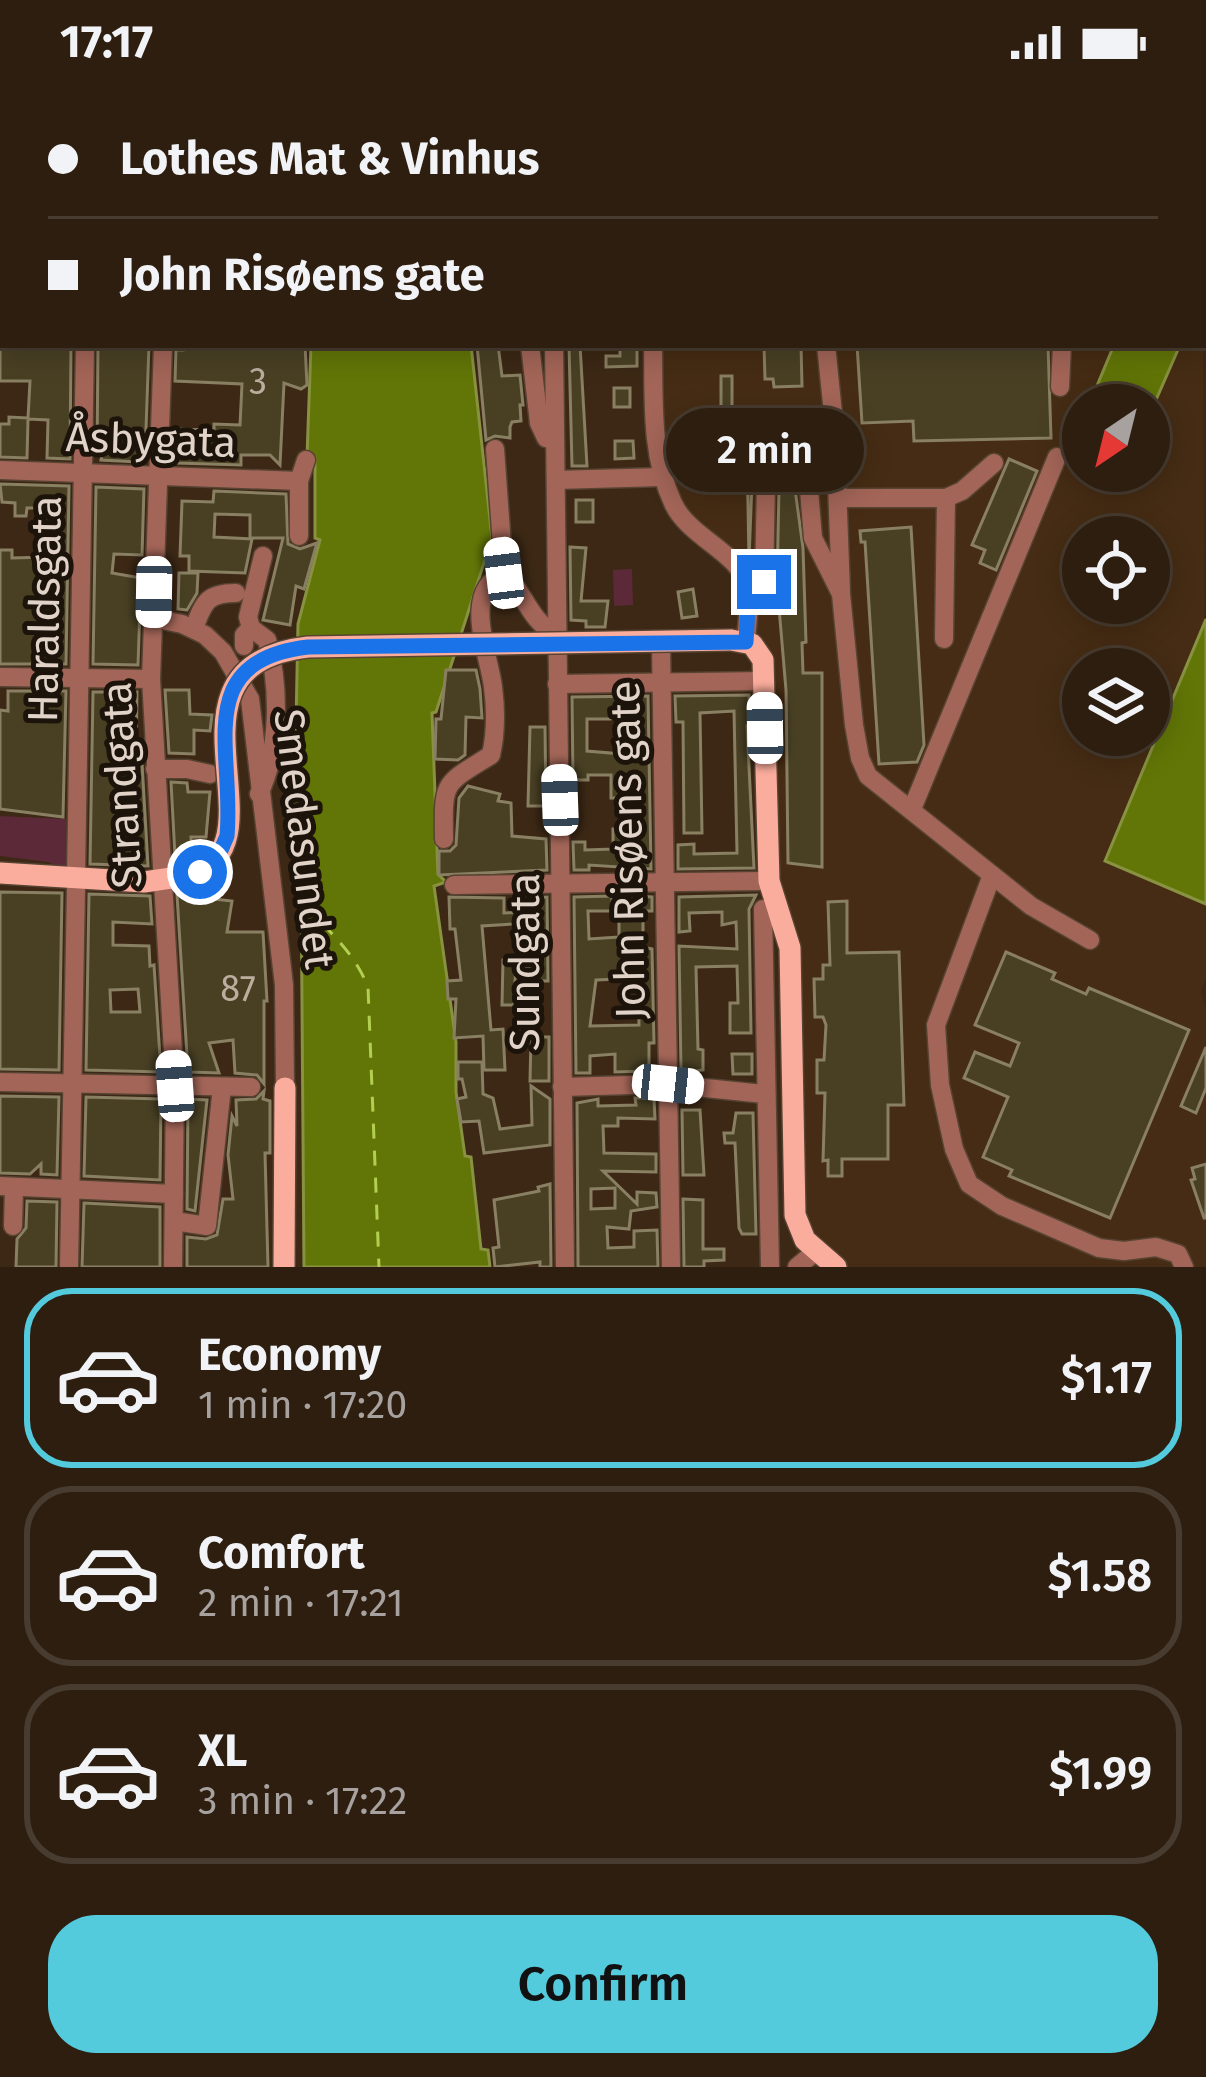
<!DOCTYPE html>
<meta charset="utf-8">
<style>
body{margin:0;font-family:"Fira Sans",sans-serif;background:#352719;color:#f1f3f6;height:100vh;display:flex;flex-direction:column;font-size:45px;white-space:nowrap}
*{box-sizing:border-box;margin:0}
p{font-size:39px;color:#a7a29f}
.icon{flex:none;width:66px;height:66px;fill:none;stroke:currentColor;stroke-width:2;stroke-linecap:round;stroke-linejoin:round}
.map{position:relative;height:1183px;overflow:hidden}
.sheet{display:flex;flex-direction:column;background:#2d1e10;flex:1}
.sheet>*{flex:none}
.hud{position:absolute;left:0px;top:0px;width:1206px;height:264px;box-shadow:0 6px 30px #0003,0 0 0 3px #483c30;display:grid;align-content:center;height:264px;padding:0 48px;background:#2d1e10}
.needle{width:78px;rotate:215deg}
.tools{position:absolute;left:1062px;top:300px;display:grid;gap:24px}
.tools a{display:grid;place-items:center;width:108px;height:108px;border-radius:50%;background:#2d1e10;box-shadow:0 6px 30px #0003,0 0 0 3px #483c30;font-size:60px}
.end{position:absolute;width:54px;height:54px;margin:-27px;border:15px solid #1a73e8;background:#fff;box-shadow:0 0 0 6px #fff}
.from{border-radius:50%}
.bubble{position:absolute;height:84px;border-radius:42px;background:#2d1e10;box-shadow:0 6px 30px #0003,0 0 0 3px #483c30;font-size:39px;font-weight:600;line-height:84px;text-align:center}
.car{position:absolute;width:36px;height:72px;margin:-36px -18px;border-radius:15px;box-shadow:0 0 9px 3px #0007;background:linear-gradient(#fff 24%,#345 0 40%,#fff 0 76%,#345 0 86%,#fff 0)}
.hud b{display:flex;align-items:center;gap:42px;height:114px;font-size:45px}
.hud b+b{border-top:3px solid #483c30}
.hud i{width:30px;height:30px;background:#f1f3f6}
ul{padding:21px 0 0;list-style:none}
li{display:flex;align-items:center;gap:36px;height:180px;margin:0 24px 18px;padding:0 24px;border:6px solid #483c30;border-radius:48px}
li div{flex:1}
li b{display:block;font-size:45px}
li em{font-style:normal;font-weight:600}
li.active{border-color:#54cadd}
li>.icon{width:108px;height:108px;stroke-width:1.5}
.action{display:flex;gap:24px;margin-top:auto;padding:24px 48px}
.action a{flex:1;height:138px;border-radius:48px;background:#54cadd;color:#111;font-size:48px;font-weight:600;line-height:138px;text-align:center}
.status{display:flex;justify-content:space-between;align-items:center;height:84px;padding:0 60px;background:#2d1e10;direction:ltr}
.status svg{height:33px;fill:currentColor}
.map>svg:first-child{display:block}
.built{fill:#462c14;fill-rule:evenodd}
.green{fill:#5c2938}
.water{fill:#627607;stroke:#889241;stroke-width:3}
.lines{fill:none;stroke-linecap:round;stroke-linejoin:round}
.ferry{stroke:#b2cf51;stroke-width:3;stroke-dasharray:15 12;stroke-linecap:butt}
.building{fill:#494024;stroke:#897f62;stroke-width:3;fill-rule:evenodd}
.minor-casing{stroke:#564332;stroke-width:21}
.major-casing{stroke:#564332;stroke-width:24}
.minor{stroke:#a36558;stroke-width:18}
.major{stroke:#fbad9d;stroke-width:21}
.major-bridge-casing{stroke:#564332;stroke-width:24;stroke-linecap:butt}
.major-bridge{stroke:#fbad9d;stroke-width:21}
.route{stroke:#1a73e8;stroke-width:15}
.labels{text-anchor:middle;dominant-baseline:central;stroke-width:10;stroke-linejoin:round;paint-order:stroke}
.number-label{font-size:36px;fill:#bbae9f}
.street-label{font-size:42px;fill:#e1d3c8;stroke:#1c130b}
</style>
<div class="status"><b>17:17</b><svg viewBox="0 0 49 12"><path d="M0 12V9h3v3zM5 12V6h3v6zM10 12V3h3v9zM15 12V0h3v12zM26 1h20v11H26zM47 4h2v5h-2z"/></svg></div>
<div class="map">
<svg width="1206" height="1183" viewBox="0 0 1206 1183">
<rect width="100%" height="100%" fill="#3c2815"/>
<g class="built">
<path d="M650,0H1107L1112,3H653Z"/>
<path d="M1203,252L1206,895L1201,908L1206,924V1183H807L795,1165L792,993L760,585L748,561L729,556L749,513L732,489L677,439L661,398L652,261H1115L1090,321H1083V387H1149V328L1178,261H1203ZM1083,453H1149V519H1083ZM1083,585H1149V651H1083Z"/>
</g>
<g class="green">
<path d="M0,0H81L3,3V146Z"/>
<path d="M632,485L633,521L614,522L613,486Z"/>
<path d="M0,732L66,735L68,786L48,778L0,772Z"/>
</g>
<g class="water">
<path d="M1105,0H1206V253L1203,3Z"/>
<path d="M311,261H471L492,454L436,628L432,629L438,790L446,798L434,802L456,958V1008L465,1072L471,1073L481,1165L488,1166L490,1183H304L301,790L293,788L298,540L320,456L315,454V374L307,373Z"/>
<path d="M1114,261H1180L1149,332V321H1089Z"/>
<path d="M1206,535V820L1105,777Z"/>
</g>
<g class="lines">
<path class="ferry" d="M302,821C329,846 354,868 368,903L379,1183"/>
</g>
<g class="building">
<path d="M0,261H71L70,375L47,374L48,336L28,335L27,374L0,373V340H9V333L28,334L30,297H0Z"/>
<path d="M98,261H149L145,373L138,370V378L101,376L102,370L97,371Z"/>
<path d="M183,261H305L307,301L301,305L284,299L280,381L270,371H241V381L176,379L172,375L173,345L214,346V340L240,341L242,300L175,297L176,266H183Z"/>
<path d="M477,261H498L502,292L520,291L523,321H520L521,337L512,338L510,343V354L495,352L486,356Z"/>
<path d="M569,261H580L587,382H572Z"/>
<path d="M620,261H637V282L606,283V272H620Z"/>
<path d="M764,261H801L802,302L774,303L773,295H765Z"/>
<path d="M857,261H1048L1051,354L914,357L913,337L862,339Z"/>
<rect x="721" y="292" width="11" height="31"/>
<rect x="614" y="304" width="16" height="19"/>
<path d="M615,357H633L634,374L615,375Z"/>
<path d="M747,367H758V387L752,398L749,476Z"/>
<path d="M1009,375L1037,387L996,486L980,479L985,466L972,461Z"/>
<path d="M0,400L69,402L66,580H0V466H12V474L48,473L49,452H54L57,444V424H27L26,432H15V419L2,418Z"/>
<path d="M96,403L144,405L142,471L114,470L112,489L141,494L138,581L93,580Z"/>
<path d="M779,405H795L803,464L806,558L802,559L803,589H822V783L788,779L786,606L777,500Z"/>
<path d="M214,407L286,410L288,460L300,465L317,459L304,505L296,502L290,541L263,536L283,454H250V431L215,430L214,453L252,455L245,489L189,487V472H180L182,417L213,418Z"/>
<rect x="576" y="416" width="17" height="22"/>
<path d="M911,443L924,661L917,678L879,680L865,458H861L860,447Z"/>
<path d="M570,463L586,464L581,517H608L605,543H586V537L571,536Z"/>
<path d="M179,489H198L197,509L187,526L178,525Z"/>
<path d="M693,505L697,532L682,534L678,508Z"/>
<path d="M446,586H476L480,605L482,634L466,633L465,671L458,676L435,675L436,635H441Z"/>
<path d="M165,606H189L190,630L212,631L210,647L194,646V670L169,669Z"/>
<path d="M8,607H66L63,733L0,725V626L8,627Z"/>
<path d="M93,608H137L136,680L142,679L148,782L90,780Z"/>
<path d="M749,611L750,642H747L754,784L678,785V761L694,760V770L737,769L734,627L700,629L702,749H684L683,638H676L675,612Z"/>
<path d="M648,612L651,785L589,781V786H574L573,758H585V766L613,765V745H626L622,732L626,714H611V691H588V696H573L572,613ZM610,627H633L635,671L587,667V635H610Z"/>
<path d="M530,643H545L546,722H528Z"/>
<path d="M171,698L187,699L188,708H210L206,753H191L192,771L188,773L175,772Z"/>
<path d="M468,702L500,710L498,717L511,719L512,752L546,755L547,786L439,791V767H450L456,761L459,714Z"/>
<path d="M0,808L62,809L59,986L0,985Z"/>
<path d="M89,810L150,812L152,840L113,838V861L149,862L150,882L154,881L161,988L86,986ZM138,905L140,928H111L110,906Z"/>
<path d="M177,811L232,817L227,848H263L267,917H264V1000L257,991L235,989L233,956L209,959L219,989L188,988Z"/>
<path d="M756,811L749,825L751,949H730V919H738L737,882L696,883L698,965L703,966V986L686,988L681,986L679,862L737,865L736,838L722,841V828L689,829L690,847L679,848V813Z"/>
<path d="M612,812V827H588L589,855L619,853V827H636V812L652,813V827H643V863L652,865L654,959H649V987L615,988V970L590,972V989H576L574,813ZM618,888H638L639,941L590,942L596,896L618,895Z"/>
<path d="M449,813L504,814V829L528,828L531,814L547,813L548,897H536V883H525V873H534V849H529V839L482,842L491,946L503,945L505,986H484L483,952L454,954L456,915H448L447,897L461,896L455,845H450Z"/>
<path d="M847,817V869L899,868L904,1021H888V1075H842V1092H828V1076L823,1077L825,1009H817V976H824L826,941L823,933H815L814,895H823V881H830L828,818Z"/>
<path d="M1006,868L1055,889L1052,895L1086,910L1089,904L1189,946L1110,1134L1009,1092L1012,1086L983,1073L1008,1013L964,994L975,968L1010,982L1019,959L975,941Z"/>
<path d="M503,876H516L514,921H502Z"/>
<path d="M531,953H549V997H530Z"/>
<path d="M1206,963V1004L1196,1029L1181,1022Z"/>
<path d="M732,970H752V990H733Z"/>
<path d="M458,978H482L483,1010L493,1014L500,1045L532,1041L531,1002L550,1015V1061L484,1069L479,1037L461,1038L457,1015L466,1013L462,995H458Z"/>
<path d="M264,1007L263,1015L270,1017V1069H265L268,1183H187V1153L206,1155L217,1151L223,1115H233L228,1071L232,1032L237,1042L236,1016L256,1015Z"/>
<path d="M0,1012L59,1013L57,1091L41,1090V1080L30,1090L0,1089Z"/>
<path d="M86,1013L161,1015L160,1096L84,1092Z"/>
<path d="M635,1014H654L655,1035L618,1034V1042H603L604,1069L656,1070V1088L603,1087L637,1120V1108L656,1109L657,1123L631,1127L629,1145L607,1143L608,1164L634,1163V1147L657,1146L658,1183H578L577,1019L598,1015V1022L636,1021ZM615,1104V1124L591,1125V1105Z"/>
<path d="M188,1015L207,1016L195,1127L187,1125Z"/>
<path d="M682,1026H700L704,1091H683Z"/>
<path d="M736,1029H753L756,1150H742L739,1144L735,1059H725L724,1049H733Z"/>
<path d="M1206,1080V1134H1204L1191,1096L1195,1095L1192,1084Z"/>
<path d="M550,1100L551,1183H540V1178L495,1183L493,1164L499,1163L494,1116L539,1107L538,1103Z"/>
<path d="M683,1115L703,1116V1165H724V1176L704,1177V1183H684Z"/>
<path d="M27,1117L57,1118L56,1183H16L17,1155L26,1144Z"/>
<path d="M84,1119L160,1123V1183H82Z"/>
</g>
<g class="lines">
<defs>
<g id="minor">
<path d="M476,0L477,3"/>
<path d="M550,0V3"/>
<path d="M654,0L655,3"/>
<path d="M783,0V3"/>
<path d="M1057,0L1060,3"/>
<path d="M89,3V0"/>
<path d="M171,3V0"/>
<path d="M0,181H3"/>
<path d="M163,261L151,595L175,1002L173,1183"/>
<path d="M530,261L539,339L546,354L555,357"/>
<path d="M554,261L565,1183"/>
<path d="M653,261C654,314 650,370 673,419C688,453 740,469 747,501C751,519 747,539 746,558"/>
<path d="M826,261L835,349L841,506"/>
<path d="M1060,303L1062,261"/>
<path d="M495,365L504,489C524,507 529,537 555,549"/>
<path d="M0,386L299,397"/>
<path d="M556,396L662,393"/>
<path d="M839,414H946L944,555"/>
<path d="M946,414L962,407L994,379"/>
<path d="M299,452V397L306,376"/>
<path d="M749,524L764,498L766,398L778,384L794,381L808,394L813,454L841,510L854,641L860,674L868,692L1031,822L1090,856"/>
<path d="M153,534L182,540L205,551L223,568L250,615L284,901L285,1004"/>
<path d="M194,544C204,518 207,509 236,509"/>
<path d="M251,544L267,556C280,603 280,666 259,710"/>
<path d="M244,562V551L251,544L248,533L263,472"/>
<path d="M661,563L671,1183"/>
<path d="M0,593L151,595"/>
<path d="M557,600L764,597"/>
<path d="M155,685H187L210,690"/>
<path d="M912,725L1057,373"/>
<path d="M444,755C443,696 443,701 491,671C496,649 496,626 493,603C489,570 461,508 504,489"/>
<path d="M76,791L85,261"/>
<path d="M992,791L936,941L940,1001L954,1065L969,1100L1002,1122L1099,1164L1124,1167L1156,1163L1178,1170L1184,1183"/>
<path d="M454,801L769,797"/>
<path d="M763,825L770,1183"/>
<path d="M0,998L251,1003"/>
<path d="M562,1003L667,1000L764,1010"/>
<path d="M0,1102L174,1110"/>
<path d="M174,1137L207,1142L222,1003"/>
<path d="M13,1142L14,1103"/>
<path d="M69,1183L76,803"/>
<path d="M797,1183L815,1168"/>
</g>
<g id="major">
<path d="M731,556L752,560L763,576L769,797L790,864L795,1131L805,1156L836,1183"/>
<path d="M0,789L144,798L178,793"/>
<path d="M284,1183L285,1004"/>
</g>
</defs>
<use href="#minor" class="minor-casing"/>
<use href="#major" class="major-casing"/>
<use href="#minor" class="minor"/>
<use href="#major" class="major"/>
<defs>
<path id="major-bridge" d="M178,793C302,774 139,582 308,563L731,556"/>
</defs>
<use href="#major-bridge" class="major-bridge-casing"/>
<use href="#major-bridge" class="major-bridge"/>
</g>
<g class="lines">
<path class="route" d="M200,788L218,773L227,752C235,667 190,577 308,563L746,558L748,524L764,498"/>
</g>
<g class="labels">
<g class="number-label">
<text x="258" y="298">3</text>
<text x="238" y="905">87</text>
</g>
<g class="street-label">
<text transform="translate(151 356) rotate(2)">Åsbygata</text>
<text transform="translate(45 525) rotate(-89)">Haraldsgata</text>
<text transform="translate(122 701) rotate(-93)">Strandgata</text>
<text transform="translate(304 755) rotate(83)">Smedasundet</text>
<text transform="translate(628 766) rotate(-91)">John Risøens gate</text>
<text transform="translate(525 878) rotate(-90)">Sundgata</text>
</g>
</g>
</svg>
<div class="tools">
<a><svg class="needle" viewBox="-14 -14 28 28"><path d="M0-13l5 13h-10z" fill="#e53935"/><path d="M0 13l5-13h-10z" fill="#a7a29f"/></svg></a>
<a><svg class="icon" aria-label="locate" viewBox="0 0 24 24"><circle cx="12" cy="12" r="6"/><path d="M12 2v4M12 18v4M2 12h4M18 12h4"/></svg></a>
<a><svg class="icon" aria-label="layers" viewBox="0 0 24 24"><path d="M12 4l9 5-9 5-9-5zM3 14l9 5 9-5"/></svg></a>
</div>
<i class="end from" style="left:200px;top:788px"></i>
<i class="end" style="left:764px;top:498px"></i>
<div class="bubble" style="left:666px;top:324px;width:198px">2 min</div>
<i class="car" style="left:504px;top:489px;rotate:353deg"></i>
<i class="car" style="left:154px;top:508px;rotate:181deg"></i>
<i class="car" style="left:765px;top:644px;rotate:359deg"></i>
<i class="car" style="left:560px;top:716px;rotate:358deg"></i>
<i class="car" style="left:668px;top:1000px;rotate:96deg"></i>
<i class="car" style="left:175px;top:1002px;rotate:356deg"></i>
<div class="hud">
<b><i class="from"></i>Lothes Mat &amp; Vinhus</b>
<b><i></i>John Risøens gate</b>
</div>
</div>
<section class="sheet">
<ul>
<li class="active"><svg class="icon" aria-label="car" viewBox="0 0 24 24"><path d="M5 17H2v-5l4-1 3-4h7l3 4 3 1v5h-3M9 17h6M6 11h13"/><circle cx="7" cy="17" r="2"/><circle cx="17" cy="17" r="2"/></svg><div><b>Economy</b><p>1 min · 17:20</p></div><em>$1.17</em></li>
<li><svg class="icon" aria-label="car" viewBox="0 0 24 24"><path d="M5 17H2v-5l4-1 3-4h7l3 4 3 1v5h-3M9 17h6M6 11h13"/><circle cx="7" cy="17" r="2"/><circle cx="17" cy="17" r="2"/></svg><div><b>Comfort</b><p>2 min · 17:21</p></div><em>$1.58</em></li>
<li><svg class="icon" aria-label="car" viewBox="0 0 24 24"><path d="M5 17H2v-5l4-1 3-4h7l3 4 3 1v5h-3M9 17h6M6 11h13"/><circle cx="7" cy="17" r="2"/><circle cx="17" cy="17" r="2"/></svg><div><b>XL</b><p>3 min · 17:22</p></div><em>$1.99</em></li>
</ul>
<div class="action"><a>Confirm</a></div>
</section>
